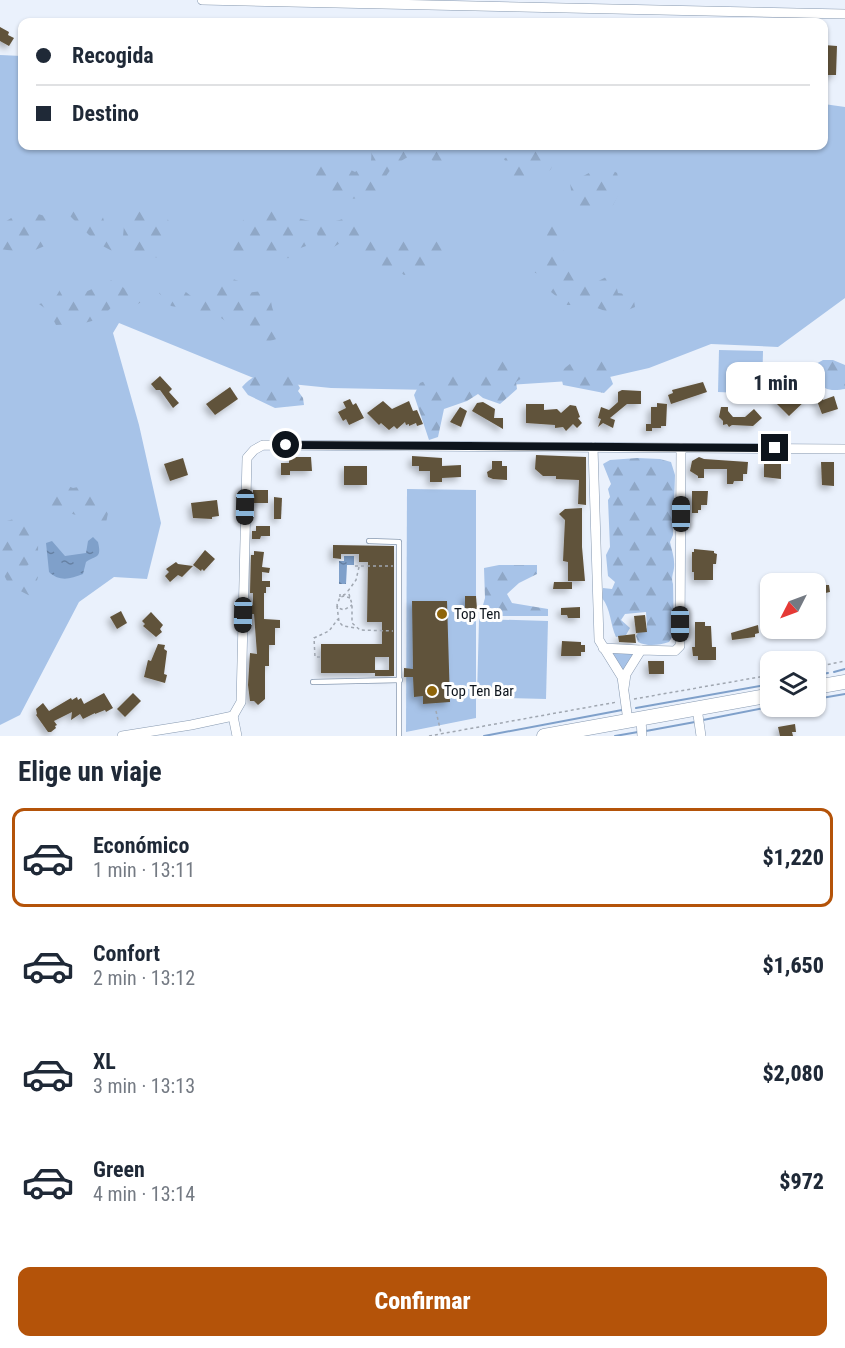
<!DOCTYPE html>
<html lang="es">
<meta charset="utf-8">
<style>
body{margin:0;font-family:"Roboto Condensed",sans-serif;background:#f6f6f7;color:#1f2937;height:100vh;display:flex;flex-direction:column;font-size:22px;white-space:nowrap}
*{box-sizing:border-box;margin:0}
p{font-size:20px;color:#747a83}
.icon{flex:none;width:33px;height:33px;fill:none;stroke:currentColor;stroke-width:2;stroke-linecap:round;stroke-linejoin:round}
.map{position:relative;height:736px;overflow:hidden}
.side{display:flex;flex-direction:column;background:#fff;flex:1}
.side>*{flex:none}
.banner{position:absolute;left:18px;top:18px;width:810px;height:132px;border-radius:12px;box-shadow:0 2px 4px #0004;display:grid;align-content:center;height:132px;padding:0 18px;background:#fff}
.needle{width:39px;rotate:228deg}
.tools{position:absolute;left:760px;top:573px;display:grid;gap:12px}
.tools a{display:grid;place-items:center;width:66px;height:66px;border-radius:12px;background:#fff;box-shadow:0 2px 4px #0004;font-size:30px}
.end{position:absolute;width:27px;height:27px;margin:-14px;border:8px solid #0d141c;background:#fff;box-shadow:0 0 0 3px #fff}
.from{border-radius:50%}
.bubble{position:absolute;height:42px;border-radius:12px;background:#fff;box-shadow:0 2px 4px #0004;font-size:20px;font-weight:800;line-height:42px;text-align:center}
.car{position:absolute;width:18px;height:36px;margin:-18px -9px;border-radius:8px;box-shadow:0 0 4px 2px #0007;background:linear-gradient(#222 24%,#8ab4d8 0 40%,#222 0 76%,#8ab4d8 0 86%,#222 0)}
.banner b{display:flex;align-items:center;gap:21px;height:57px;font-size:22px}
.banner b+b{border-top:2px solid #e0e1e3}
.banner i{width:15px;height:15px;background:#1f2937}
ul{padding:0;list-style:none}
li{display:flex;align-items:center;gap:18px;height:99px;margin:0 12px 9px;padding:0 6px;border:3px solid transparent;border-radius:12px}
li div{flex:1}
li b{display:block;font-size:22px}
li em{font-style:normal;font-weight:800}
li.active{border-color:#b45309}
li>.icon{width:54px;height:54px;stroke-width:1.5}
h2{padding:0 18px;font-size:27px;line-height:72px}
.action{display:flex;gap:12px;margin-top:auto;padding:12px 18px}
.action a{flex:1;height:69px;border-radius:12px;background:#b45309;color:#fff;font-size:24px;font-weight:800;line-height:69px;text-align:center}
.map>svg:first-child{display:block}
.green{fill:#a7c3e8}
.forest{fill:url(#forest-firs)}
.water{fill:url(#water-ripples)}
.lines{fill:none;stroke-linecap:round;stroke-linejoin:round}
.stream{stroke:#7fa0ca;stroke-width:2}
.building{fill:#61533b;filter:url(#shadow)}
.service-casing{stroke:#8799b0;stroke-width:6}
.minor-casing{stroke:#8799b0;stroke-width:10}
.secondary-casing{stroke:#8799b0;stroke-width:15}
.path{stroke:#a0a7b1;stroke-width:1.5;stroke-dasharray:3 3;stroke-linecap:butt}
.service{stroke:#fff;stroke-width:4.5}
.minor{stroke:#fff;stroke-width:9}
.secondary{stroke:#fff;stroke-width:14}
.route{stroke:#0d141c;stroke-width:8}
.poi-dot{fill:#8f650b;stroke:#fefefe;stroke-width:2}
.labels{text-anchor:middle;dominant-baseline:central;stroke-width:6;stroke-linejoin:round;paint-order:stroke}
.poi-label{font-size:15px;fill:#0d141c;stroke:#fefefe;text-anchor:start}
</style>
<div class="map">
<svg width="845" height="736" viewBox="0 0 845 736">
<defs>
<pattern id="forest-firs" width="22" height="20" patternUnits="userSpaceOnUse" patternTransform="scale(1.5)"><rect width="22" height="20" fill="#a7c3e8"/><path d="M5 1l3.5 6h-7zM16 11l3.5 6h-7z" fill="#8fa7c6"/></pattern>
<pattern id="water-ripples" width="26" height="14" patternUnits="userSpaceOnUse" patternTransform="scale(1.5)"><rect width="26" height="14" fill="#7fa0ca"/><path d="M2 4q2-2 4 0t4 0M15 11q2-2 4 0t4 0" fill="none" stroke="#6681a3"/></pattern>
<filter id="shadow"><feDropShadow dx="-3.5" dy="3.5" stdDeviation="3" flood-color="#0004"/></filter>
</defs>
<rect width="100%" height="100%" fill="#eaf1fc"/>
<g class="green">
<path d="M0,55L22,56V146H824V104L845,107V298L778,347L711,344L649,368L601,379L432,390L331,388L261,381L119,323L113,333L139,425L161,523L147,579L114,577L79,602L20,715L0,725Z"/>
<path d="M719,350L763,351L762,394L718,392Z"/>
<path d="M407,489L476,490V718L406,732Z"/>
<path d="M479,619L548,621L546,699L477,697Z"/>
<path d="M610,653H634L623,673Z"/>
</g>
<g class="forest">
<path d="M372,146H457L458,157L440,166L426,156L415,153C393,165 384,171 380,197L347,199L317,184L313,161H332L355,172L371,161Z"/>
<path d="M531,147L555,152L551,169L538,181L513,176L504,159L514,152Z"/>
<path d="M604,165L617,173L621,189L611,209L591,212L573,204L570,183Z"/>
<path d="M75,207L102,214L106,228L116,238L123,236L124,226L130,213L162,207L171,226L161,244V258L116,253L97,243L70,216Z"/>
<path d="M274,209C300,218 317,228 343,219C368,233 378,245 408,236L413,242C427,233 434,239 446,248C438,273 427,271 404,275L393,267L370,268L355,254L353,242H342L332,248L319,242L317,233L302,238L306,246L295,250L290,258L268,259L257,251L238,255L225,247L239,240L243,220Z"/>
<path d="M24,210L45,216L52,229L47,245L28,253L0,249V225Z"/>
<path d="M558,219C561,241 564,277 589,286L606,277L615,280L618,293L633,295L635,307L616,315L589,305H567L551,292L558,281L533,272L530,261L544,250L548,230Z"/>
<path d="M228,277L241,282L246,293L271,290C269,310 277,320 289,335L267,342L247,335L215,314L171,306L159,293L178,286L195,299C207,291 214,282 228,277Z"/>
<path d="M114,279L124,288L140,285L142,302L129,308L114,304C98,325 81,324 56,325L49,311L39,304L54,300L61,288L81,294Z"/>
<path d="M603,358L613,384L604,393L563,385L560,372L576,359Z"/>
<path d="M499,359C509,362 520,366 522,378L516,382L517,389L500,404L483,398L478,394L467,401L444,409L438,437L429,440L414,395L420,383C437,376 455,369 469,383L478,373Z"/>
<path d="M823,360H833L845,365V389C839,390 830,391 825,388C816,382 818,377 805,375L814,365Z"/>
<path d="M271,373L276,376C287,370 295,378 300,388L298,391L303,398L304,405L275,408L248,395L242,387C250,377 259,374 271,373Z"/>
<path d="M637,458L660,459L671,462L675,475L673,535L670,542C672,551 675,559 674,568C673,575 671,577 673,584L674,634L669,642C659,645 648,647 638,642L636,636L639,631L647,628L646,612L625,614L621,620L630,628L626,635L616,637C610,624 611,609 602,598L603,588L612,589L615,582L608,576L606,555L610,547L608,500L610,497L608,489L611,484L603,464L610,460Z"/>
<path d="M58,482L73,488L83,486L95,492L109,508L106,523L50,508L42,501L46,492Z"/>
<path d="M24,516C37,526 39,538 38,555L27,566L38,577L32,597L9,585L2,571L0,523Z"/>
<path d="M499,565H537V574L519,583L507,594L512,603L548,609V616H480L485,598L484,568Z"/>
</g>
<g class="water">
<path d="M93,537L98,542C102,559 96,555 86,562L83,574C70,579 60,582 49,572L46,543L52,541L65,556L86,553L88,541Z"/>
<path d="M344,556H354V565H347L346,584H339V561H344Z"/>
</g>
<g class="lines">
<g class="stream">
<path d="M834,672L845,669"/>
<path d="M816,675L828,673"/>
<path d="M816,699L845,694"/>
<path d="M636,708L771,684"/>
<path d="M703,720L774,706"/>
<path d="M646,731L695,722"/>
<path d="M484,736L622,710"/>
<path d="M615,736L638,732"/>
</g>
</g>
<g class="building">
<path d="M0,27L9,32L8,35L14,38L9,46L0,41Z"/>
<path d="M824,45L837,46L836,75H827L828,61H824Z"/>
<path d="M160,376L172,389L169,392L179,403L173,408L160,390H156L151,384Z"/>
<path d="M703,382L707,392L671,404L668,395L673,393L672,390Z"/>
<path d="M230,387L238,399L215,415L206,404Z"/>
<path d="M789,387L797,395L798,389L807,399L789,416L775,402Z"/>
<path d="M622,390L641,391V404H627L610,418L615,420L613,428L603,423L598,427L601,419L598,418L601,407L609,410L618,402V392Z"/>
<path d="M820,391L823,400L834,396L838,409L822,414L814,393Z"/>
<path d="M350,399L353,405L356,403L364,418L349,425L346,419L343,421L338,412L346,408L343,402Z"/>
<path d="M383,401L392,409L409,401L413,411L417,410L423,424L417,426L416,423L409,426V424L406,425L405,422L397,429L394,426L389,430L381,423L379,425L367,413Z"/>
<path d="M483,402L495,409L494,418H503V429L472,411L477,403Z"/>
<path d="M657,403L667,404L666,426H661V428H652V431H646V424H651V407H657Z"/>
<path d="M526,404H544V410L557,409L561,413L570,405L576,406L580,417L578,418L582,423L577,428L573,424L566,431L563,427L555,428V425L526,423Z"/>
<path d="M460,407L467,411L461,427L450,422Z"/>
<path d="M721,407H728V411L733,417H745L754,409L762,418L753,426L732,425L729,427L727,424L723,425V421L719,417Z"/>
<path d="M536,455L586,457V505L578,504L579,480L556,479V476H543L535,469Z"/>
<path d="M412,456L442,458V466L461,465V477L442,478V482H430V471H419V466H412Z"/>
<path d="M289,457H311L312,471H290V475H281V463H289Z"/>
<path d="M699,457L704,459L748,462L747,474H743V481H734L733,484H727V469H704V478H698V476L690,471L692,461Z"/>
<path d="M183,458L188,475L170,481L164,464Z"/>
<path d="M492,461H502V466H507V480L493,479L488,477L487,472L492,469Z"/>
<path d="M764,462L781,463V479L764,477Z"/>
<path d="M821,462H834V486L822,485Z"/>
<rect x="344" y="466" width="23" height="19"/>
<rect x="253" y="490" width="15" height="13"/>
<path d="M692,491H708L707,505H701V510H698V513H692Z"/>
<path d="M274,497L282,498L281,519H274Z"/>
<path d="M217,500L219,516L212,517V519L193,518L191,503Z"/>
<path d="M582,508V547L585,581H568V562L563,561L565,520L559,514L565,509Z"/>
<path d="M256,526H270V536H261L260,539H252V531H256Z"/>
<path d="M333,545L394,546V676H375V670H389V657H375V673H321V644H382V622H367L368,562H359V554H341V559L333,558Z"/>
<path d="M694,549L714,551V553L717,554L716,564H713V580H694V572H692V552H694Z"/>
<path d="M205,550L215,559L204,571L202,569L201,571L193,565Z"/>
<path d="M254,551L264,552L262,567L270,568L269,573L262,572V581H270V587H266V593H264V619L280,620V628H275V645H269V666H265V699L258,705L254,701H250L248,685L250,653L257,654L254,614H250V605H253V593H250L251,555H254Z"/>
<path d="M176,562L178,564L193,566L182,577L178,575L170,582L165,576L169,572L166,569Z"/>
<path d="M823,580L826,585H829L830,592L816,595V581Z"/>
<path d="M554,582H572V589H553Z"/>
<path d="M465,596H476L477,609H465Z"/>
<path d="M412,601H447L450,702L423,704V696L414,697L413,677H404V668L413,669Z"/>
<path d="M580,607V618H568L567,615H561V608Z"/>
<path d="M121,611L127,623L117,629L110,617Z"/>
<path d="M151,612L163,625L160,629L162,632L156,637L143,626L145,624L142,621Z"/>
<path d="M645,615L647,632L636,633L634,616Z"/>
<path d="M695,622H705V626H711L712,647H716V660H698V656H693L692,647H695Z"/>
<path d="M758,625L759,633L755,634V637L732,640L731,633Z"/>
<path d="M635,634L636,643L619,642L618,636Z"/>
<path d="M562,641L581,642V645H585V652H581V656H561Z"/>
<path d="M158,644L165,645L164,649L167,651L164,674L167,675L165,683L144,677L148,660L151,661Z"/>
<path d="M648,661H664V674H649Z"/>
<path d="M104,693L113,708L106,712L105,710L95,714V713L83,719L80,714L71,720L72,712L54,721L57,725L55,726L56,728L51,732H48L36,715L37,714L36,709L43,703L49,711L71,698L72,700L77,697L78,700L81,698L84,704Z"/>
<path d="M133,693L141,701L125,717L117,709Z"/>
<path d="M795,724L796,732H792L793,736H780L778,727Z"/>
</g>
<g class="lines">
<defs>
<g id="service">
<path d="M369,541L399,542V736"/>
<path d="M313,682L400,680"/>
</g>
<g id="minor">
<path d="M202,0L845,14"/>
<path d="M593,447L599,640L622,677L628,721"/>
<path d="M603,648L641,650"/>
<path d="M624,688L626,674L641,650L675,651L680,646L681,448"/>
<path d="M697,708L701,736"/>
<path d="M233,716L237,736"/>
<path d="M641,719L642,736"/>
<path d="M122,736L191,725L233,716L241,702L247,458L254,450L263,445L845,449"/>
</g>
<g id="secondary">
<path d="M816,687L845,682"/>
<path d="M544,736L771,695"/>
</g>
</defs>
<use href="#service" class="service-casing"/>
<use href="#minor" class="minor-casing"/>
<use href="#secondary" class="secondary-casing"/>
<g class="path">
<path d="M355,566H393"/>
<path d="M359,567L356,580L348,591L352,604V623L360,630L393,631"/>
<path d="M340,597V594L344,595L348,592"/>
<path d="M350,598L344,596L340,597L337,605L338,608L344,610L352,605"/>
<path d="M337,606L339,622L343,626L355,628"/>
<path d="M320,657H315L314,638L329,631L338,619"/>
<path d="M816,667L845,661"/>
<path d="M634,699L771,675"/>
<path d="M436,711L441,733"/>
<path d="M429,736L617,702"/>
</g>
<use href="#service" class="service"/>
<use href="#minor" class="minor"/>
<use href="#secondary" class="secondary"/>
</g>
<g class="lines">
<path class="route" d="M286,445L775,448"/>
</g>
<g class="poi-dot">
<circle cx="442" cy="614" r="6"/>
<circle cx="432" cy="691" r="6"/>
</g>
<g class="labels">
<g class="poi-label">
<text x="454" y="614">Top Ten</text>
<text x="444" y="691">Top Ten Bar</text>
</g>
</g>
</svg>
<div class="tools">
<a><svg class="needle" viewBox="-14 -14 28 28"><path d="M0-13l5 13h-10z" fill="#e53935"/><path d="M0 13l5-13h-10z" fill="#747a83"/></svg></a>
<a><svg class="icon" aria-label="layers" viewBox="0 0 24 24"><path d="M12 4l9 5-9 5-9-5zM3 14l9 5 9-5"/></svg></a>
</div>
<i class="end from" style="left:286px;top:445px"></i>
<i class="end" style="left:775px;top:448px"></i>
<div class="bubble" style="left:726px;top:362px;width:99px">1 min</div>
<i class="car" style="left:245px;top:507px;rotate:181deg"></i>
<i class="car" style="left:681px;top:514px;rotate:0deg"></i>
<i class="car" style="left:243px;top:615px;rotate:181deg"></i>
<i class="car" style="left:680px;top:624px;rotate:180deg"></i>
<div class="banner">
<b><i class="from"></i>Recogida</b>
<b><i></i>Destino</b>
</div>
</div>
<section class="side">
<h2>Elige un viaje</h2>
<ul>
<li class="active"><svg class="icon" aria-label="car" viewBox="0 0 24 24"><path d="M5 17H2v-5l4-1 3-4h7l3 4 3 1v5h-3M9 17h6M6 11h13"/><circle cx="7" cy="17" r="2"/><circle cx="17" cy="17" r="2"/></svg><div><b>Económico</b><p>1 min · 13:11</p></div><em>$1,220</em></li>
<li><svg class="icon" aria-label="car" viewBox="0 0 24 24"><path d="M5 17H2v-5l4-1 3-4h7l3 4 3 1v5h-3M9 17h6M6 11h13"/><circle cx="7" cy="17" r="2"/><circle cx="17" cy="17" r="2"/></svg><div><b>Confort</b><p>2 min · 13:12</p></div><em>$1,650</em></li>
<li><svg class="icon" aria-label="car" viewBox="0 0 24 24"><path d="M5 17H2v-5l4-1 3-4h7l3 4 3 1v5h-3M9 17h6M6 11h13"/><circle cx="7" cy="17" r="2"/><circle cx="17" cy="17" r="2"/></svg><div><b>XL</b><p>3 min · 13:13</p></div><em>$2,080</em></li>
<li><svg class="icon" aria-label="car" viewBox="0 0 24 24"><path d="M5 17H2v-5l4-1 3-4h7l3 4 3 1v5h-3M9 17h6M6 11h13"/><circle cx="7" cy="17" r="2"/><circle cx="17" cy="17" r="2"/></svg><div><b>Green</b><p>4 min · 13:14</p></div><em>$972</em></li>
</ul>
<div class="action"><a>Confirmar</a></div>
</section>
